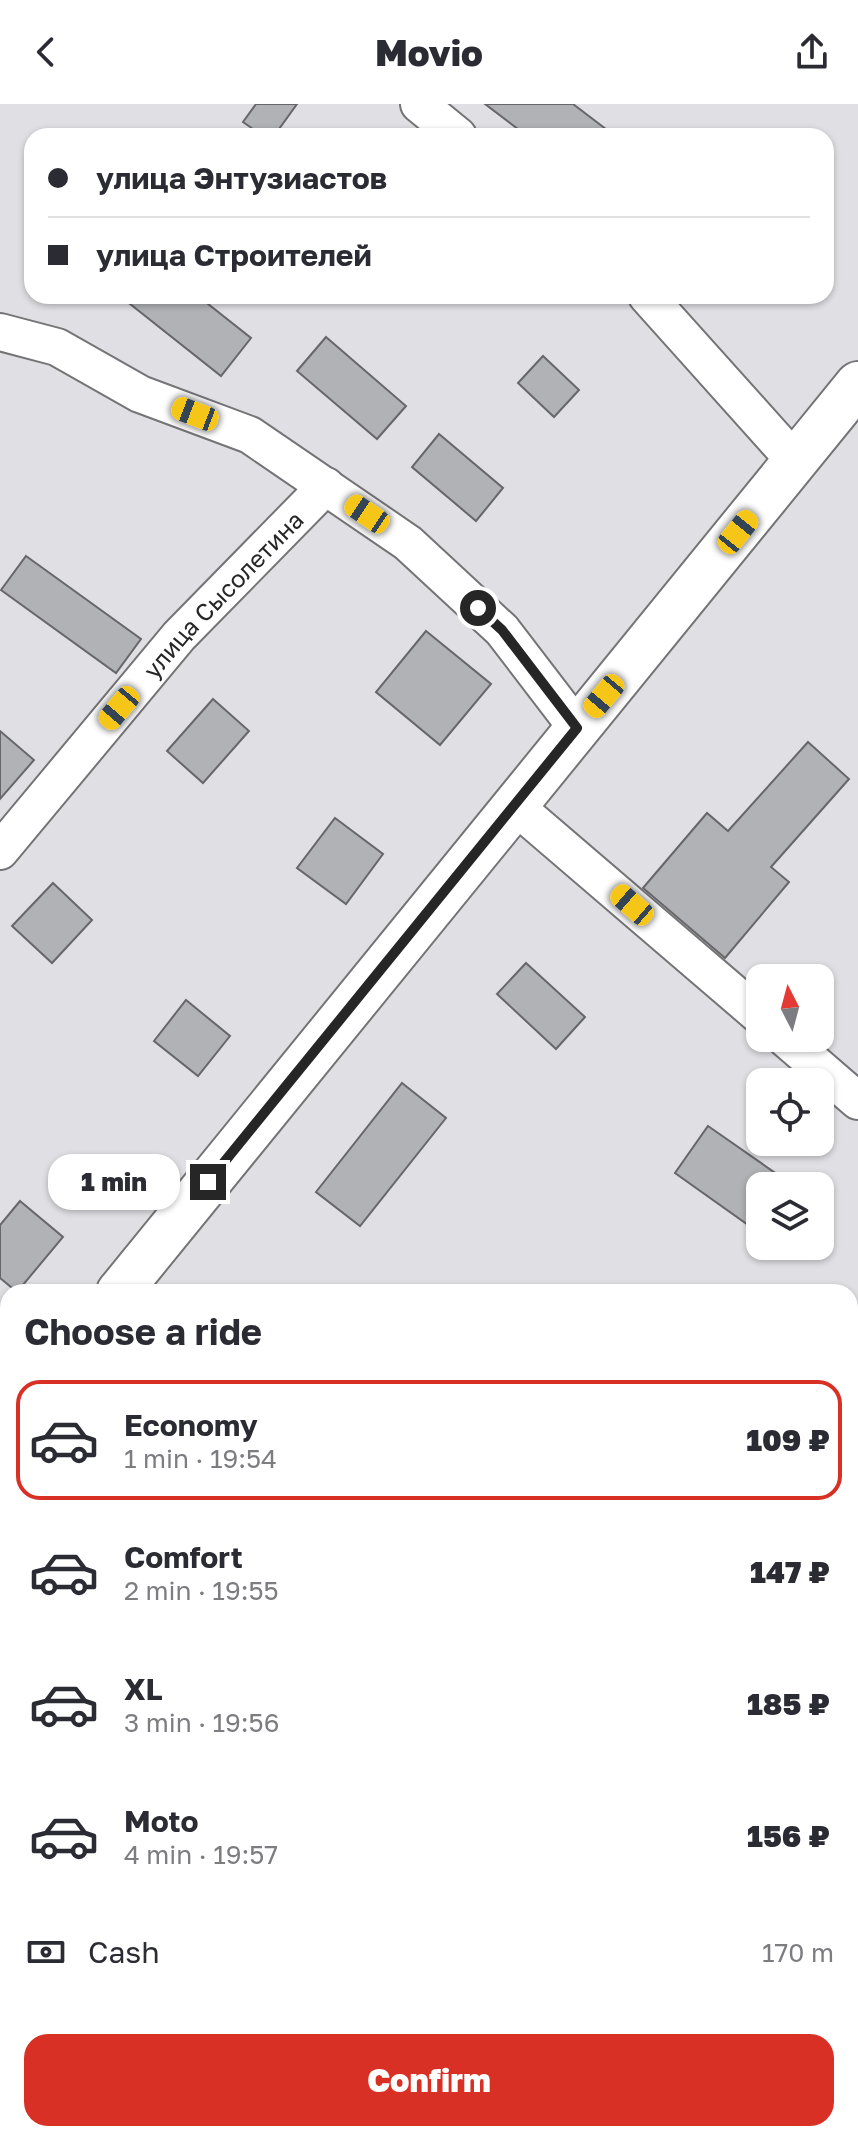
<!DOCTYPE html>
<meta charset="utf-8">
<style>
body{margin:0;font-family:"Golos Text",sans-serif;background:#f2f2f3;color:#2b2b33;height:100vh;display:flex;flex-direction:column;font-size:30px;white-space:nowrap}
*{box-sizing:border-box;margin:0}
p{font-size:26px;color:#7c7c81}
.icon{flex:none;width:44px;height:44px;fill:none;stroke:currentColor;stroke-width:2;stroke-linecap:round;stroke-linejoin:round}
.map{position:relative;flex:1;overflow:hidden}
.side{position:absolute;left:0px;top:1180px;width:858px;height:858px;display:flex;flex-direction:column;background:#fff;border-radius:24px 24px 0 0;box-shadow:0 2px 6px #0004}
.side>*{flex:none}
.banner{position:absolute;left:24px;top:24px;width:810px;height:176px;border-radius:24px;box-shadow:0 2px 6px #0004;display:grid;align-content:center;height:176px;padding:0 24px;background:#fff}
.needle{width:52px;rotate:354deg}
.tools{position:absolute;left:746px;top:860px;display:grid;gap:16px}
.tools a{display:grid;place-items:center;width:88px;height:88px;border-radius:16px;background:#fff;box-shadow:0 2px 6px #0004;font-size:40px}
.end{position:absolute;width:36px;height:36px;margin:-18px;border:10px solid #262627;background:#fff;box-shadow:0 0 0 4px #fff}
.from{border-radius:50%}
.bubble{position:absolute;height:56px;border-radius:24px;background:#fff;box-shadow:0 2px 6px #0004;font-size:26px;font-weight:800;line-height:56px;text-align:center}
.car{position:absolute;width:24px;height:48px;margin:-24px -12px;border-radius:10px;box-shadow:0 0 6px 2px #0007;background:linear-gradient(#f5c518 24%,#345 0 40%,#f5c518 0 76%,#345 0 86%,#f5c518 0)}
.banner b{display:flex;align-items:center;gap:28px;height:76px;font-size:30px}
.banner b+b{border-top:2px solid #e1e1e2}
.banner i{width:20px;height:20px;background:#2b2b33}
ul{padding:0;list-style:none}
li{display:flex;align-items:center;gap:24px;height:120px;margin:0 16px 12px;padding:0 8px;border:4px solid transparent;border-radius:24px}
li div{flex:1}
li b{display:block;font-size:30px}
li em{font-style:normal;font-weight:800}
li.current{border-color:#d93025}
li>.icon{width:72px;height:72px;stroke-width:1.5}
h2{padding:0 24px;font-size:36px;line-height:96px}
.pay{display:flex;align-items:center;gap:20px;height:88px;padding:0 24px;font-size:30px}
.pay p{margin-inline-start:auto}
.cta{display:flex;gap:16px;margin-top:auto;padding:16px 24px}
.cta a{flex:1;height:92px;border-radius:24px;background:#d93025;color:#fff;font-size:32px;font-weight:800;line-height:92px;text-align:center}
header{display:flex;justify-content:space-between;align-items:center;height:104px;padding:0 24px;background:#fff;font-size:36px;font-weight:800}
.map>svg:first-child{display:block}
.building{fill:#b1b2b5;stroke:#67676a;stroke-width:2}
.lines{fill:none;stroke-linecap:round;stroke-linejoin:round}
.minor-casing{stroke:#747477;stroke-width:40}
.secondary-casing{stroke:#747477;stroke-width:48}
.minor{stroke:#fff;stroke-width:36}
.secondary{stroke:#fff;stroke-width:44}
.route{stroke:#262627;stroke-width:10}
.labels{text-anchor:middle;dominant-baseline:central;stroke-width:6;stroke-linejoin:round;paint-order:stroke}
.street-label{font-size:24px;fill:#262627;stroke:#e0e0e4}
</style>
<header><svg class="icon" aria-label="back" viewBox="0 0 24 24"><path d="M15 5l-7 7 7 7"/></svg>Movio<svg class="icon" aria-label="share" viewBox="0 0 24 24"><path d="M12 15V3M7 8l5-5 5 5M5 13v7h14v-7"/></svg></header>
<div class="map">
<svg width="858" height="2037" viewBox="0 0 858 2037">
<rect width="100%" height="100%" fill="#e0e0e4"/>
<g class="building">
<path d="M256,0H297L274,32H263L243,18Z"/>
<path d="M485,0H573L615,32H527Z"/>
<path d="M120,192H198L251,234L221,272Z"/>
<path d="M326,233L406,302L377,335L297,267Z"/>
<path d="M543,252L579,286L554,313L518,279Z"/>
<path d="M439,330L503,384L476,417L412,363Z"/>
<path d="M26,452L141,535L116,569L1,486Z"/>
<path d="M426,527L491,580L440,641L376,588Z"/>
<path d="M213,595L249,627L203,679L167,647Z"/>
<path d="M0,627L34,656L0,695Z"/>
<path d="M808,638L849,675L771,763L789,778L725,854L643,784L707,709L728,727Z"/>
<path d="M335,714L383,750L346,800L297,764Z"/>
<path d="M53,779L92,816L52,859L12,822Z"/>
<path d="M526,859L585,913L556,945L497,890Z"/>
<path d="M186,896L230,932L198,972L154,937Z"/>
<path d="M402,979L446,1014L360,1122L316,1088Z"/>
<path d="M708,1022L794,1082H760V1109L751,1123L675,1069Z"/>
<path d="M20,1097L63,1133L17,1188L0,1174V1121Z"/>
</g>
<g class="lines">
<defs>
<g id="minor">
<path d="M419,0L458,32"/>
<path d="M647,192L795,357"/>
<path d="M0,228L57,243L140,290L250,331L408,439L502,526L577,624"/>
<path d="M515,702L760,912"/>
<path id="s1" d="M0,747L179,532L326,382"/>
<path d="M785,934L858,997"/>
<path d="M850,1243L858,1233"/>
<path d="M0,1583L8,1589"/>
<path d="M543,2030L552,2037"/>
<path d="M166,2037L169,2030"/>
</g>
<g id="secondary">
<path d="M119,1188L858,280"/>
<path d="M0,1335L8,1325"/>
</g>
</defs>
<use href="#minor" class="minor-casing"/>
<use href="#secondary" class="secondary-casing"/>
<use href="#minor" class="minor"/>
<use href="#secondary" class="secondary"/>
</g>
<g class="lines">
<path class="route" d="M208,1078L577,624L502,526L478,504"/>
</g>
<g class="labels">
<g class="street-label">
<text stroke="none"><textPath href="#s1" startOffset="340">улица Сысолетина</textPath></text>
</g>
</g>
</svg>
<div class="tools">
<a><svg class="needle" viewBox="-14 -14 28 28"><path d="M0-13l5 13h-10z" fill="#e53935"/><path d="M0 13l5-13h-10z" fill="#7c7c81"/></svg></a>
<a><svg class="icon" aria-label="locate" viewBox="0 0 24 24"><circle cx="12" cy="12" r="6"/><path d="M12 2v4M12 18v4M2 12h4M18 12h4"/></svg></a>
<a><svg class="icon" aria-label="layers" viewBox="0 0 24 24"><path d="M12 4l9 5-9 5-9-5zM3 14l9 5 9-5"/></svg></a>
</div>
<i class="end from" style="left:478px;top:504px"></i>
<i class="end" style="left:208px;top:1078px"></i>
<div class="bubble" style="left:48px;top:1050px;width:132px">1 min</div>
<i class="car" style="left:195px;top:310px;rotate:291deg"></i>
<i class="car" style="left:367px;top:410px;rotate:304deg"></i>
<i class="car" style="left:738px;top:428px;rotate:39deg"></i>
<i class="car" style="left:604px;top:592px;rotate:220deg"></i>
<i class="car" style="left:119px;top:604px;rotate:220deg"></i>
<i class="car" style="left:632px;top:801px;rotate:311deg"></i>
<div class="banner">
<b><i class="from"></i>улица Энтузиастов</b>
<b><i></i>улица Строителей</b>
</div>
<section class="side">
<h2>Choose a ride</h2>
<ul>
<li class="current"><svg class="icon" aria-label="car" viewBox="0 0 24 24"><path d="M5 17H2v-5l4-1 3-4h7l3 4 3 1v5h-3M9 17h6M6 11h13"/><circle cx="7" cy="17" r="2"/><circle cx="17" cy="17" r="2"/></svg><div><b>Economy</b><p>1 min · 19:54</p></div><em>109 ₽</em></li>
<li><svg class="icon" aria-label="car" viewBox="0 0 24 24"><path d="M5 17H2v-5l4-1 3-4h7l3 4 3 1v5h-3M9 17h6M6 11h13"/><circle cx="7" cy="17" r="2"/><circle cx="17" cy="17" r="2"/></svg><div><b>Comfort</b><p>2 min · 19:55</p></div><em>147 ₽</em></li>
<li><svg class="icon" aria-label="car" viewBox="0 0 24 24"><path d="M5 17H2v-5l4-1 3-4h7l3 4 3 1v5h-3M9 17h6M6 11h13"/><circle cx="7" cy="17" r="2"/><circle cx="17" cy="17" r="2"/></svg><div><b>XL</b><p>3 min · 19:56</p></div><em>185 ₽</em></li>
<li><svg class="icon" aria-label="car" viewBox="0 0 24 24"><path d="M5 17H2v-5l4-1 3-4h7l3 4 3 1v5h-3M9 17h6M6 11h13"/><circle cx="7" cy="17" r="2"/><circle cx="17" cy="17" r="2"/></svg><div><b>Moto</b><p>4 min · 19:57</p></div><em>156 ₽</em></li>
</ul>
<div class="pay"><svg class="icon" aria-label="cash" viewBox="0 0 24 24"><path d="M3 7h18v10H3z"/><circle cx="12" cy="12" r="2"/></svg>Cash<p>170 m</p></div>
<div class="cta"><a>Confirm</a></div>
</section>
</div>
